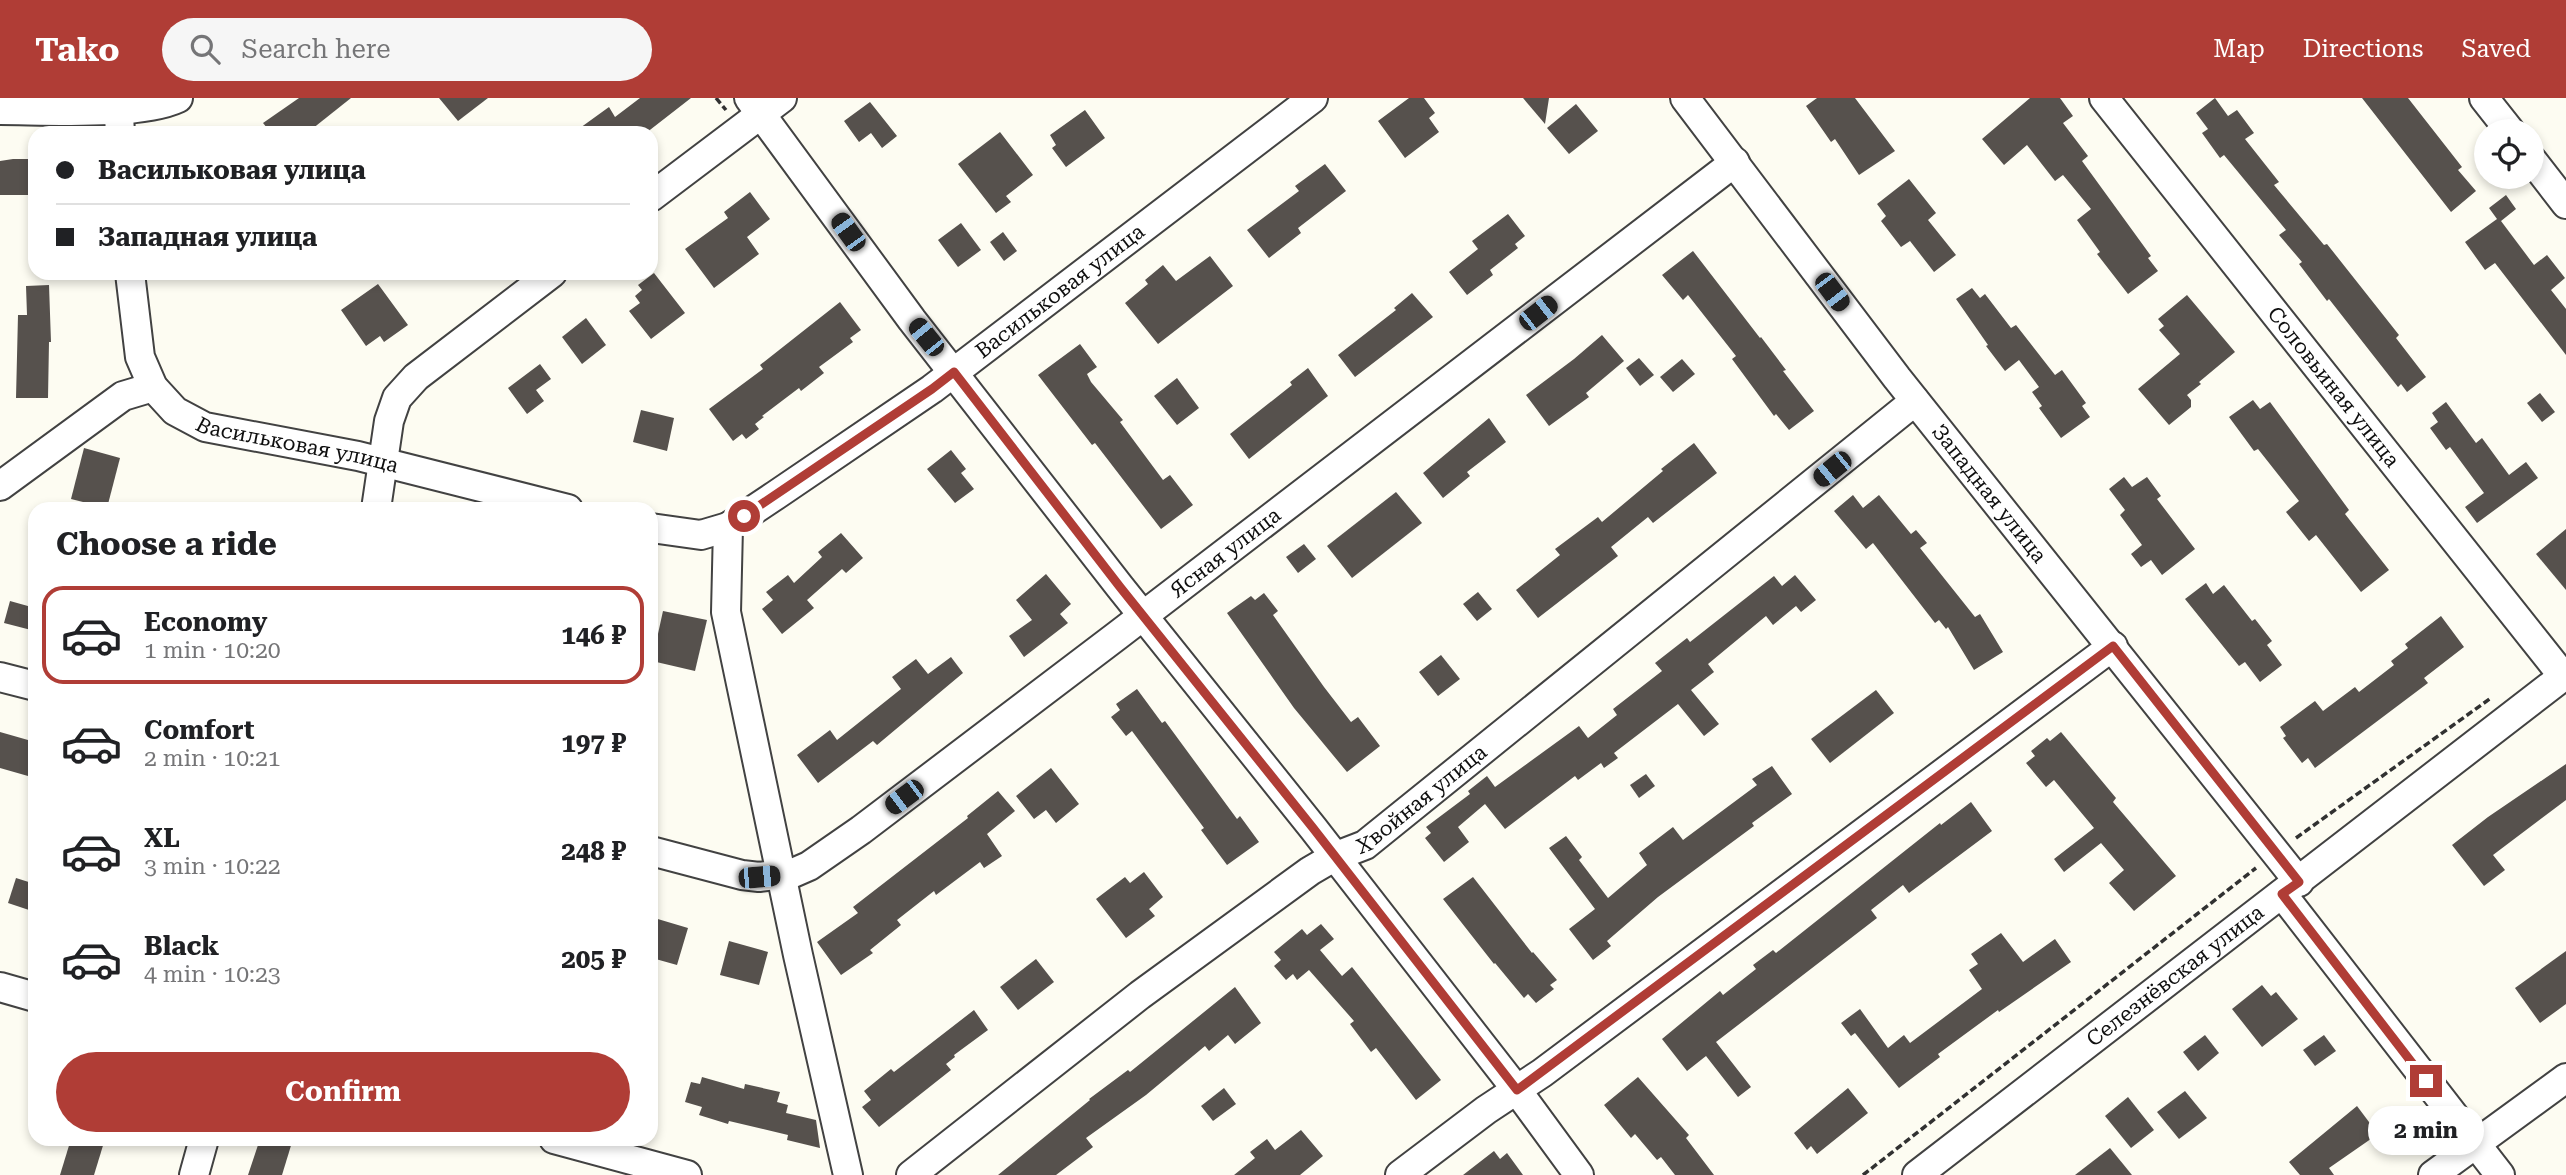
<!DOCTYPE html>
<meta charset="utf-8">
<style>
body{margin:0;font-family:"Roboto Serif",serif;background:#f6f6f6;color:#202124;height:100vh;display:flex;flex-direction:column;font-size:26px;white-space:nowrap}
*{box-sizing:border-box;margin:0}
p{font-size:23px;color:#757577}
.icon{flex:none;width:38px;height:38px;fill:none;stroke:currentColor;stroke-width:2;stroke-linecap:round;stroke-linejoin:round}
.map{position:relative;flex:1;overflow:hidden}
.drawer{position:absolute;left:28px;top:404px;width:630px;height:644px;display:flex;flex-direction:column;background:#fff;border-radius:21px;box-shadow:0 4px 10px #0003}
.drawer>*{flex:none}
.guide{position:absolute;left:28px;top:28px;width:630px;height:154px;border-radius:21px;box-shadow:0 4px 10px #0003;display:grid;align-content:center;height:154px;padding:0 28px;background:#fff}
.buttons{position:absolute;left:2474px;top:21px;display:grid;gap:14px}
.buttons a{display:grid;place-items:center;width:70px;height:70px;border-radius:50%;background:#fff;box-shadow:0 4px 10px #0003;font-size:35px}
.end{position:absolute;width:32px;height:32px;margin:-16px;border:9px solid #b03d36;background:#fff;box-shadow:0 0 0 4px #fff}
.from{border-radius:50%}
.bubble{position:absolute;height:49px;border-radius:24px;background:#fff;box-shadow:0 4px 10px #0003;font-size:23px;font-weight:700;line-height:49px;text-align:center}
.car{position:absolute;width:21px;height:42px;margin:-21px -10px;border-radius:9px;box-shadow:0 0 5px 2px #0007;background:linear-gradient(#222 24%,#8ab4d8 0 40%,#222 0 76%,#8ab4d8 0 86%,#222 0)}
.guide b{display:flex;align-items:center;gap:24px;height:66px;font-size:26px}
.guide b+b{border-top:2px solid #e0e0e0}
.guide i{width:18px;height:18px;background:#202124}
ul{padding:0;list-style:none}
li{display:flex;align-items:center;gap:21px;height:98px;margin:0 14px 10px;padding:0 14px;border:4px solid transparent;border-radius:21px}
li div{flex:1}
li b{display:block;font-size:26px}
li em{font-style:normal;font-weight:700}
li.current{border-color:#b03d36}
li>.icon{width:63px;height:63px;stroke-width:1.5}
h2{padding:0 28px;font-size:32px;line-height:84px}
.action{display:flex;gap:14px;margin-top:auto;padding:14px 28px}
.action a{flex:1;height:80px;border-radius:42px;background:#b03d36;color:#fff;font-size:28px;font-weight:700;line-height:80px;text-align:center}
header{display:flex;align-items:center;gap:42px;box-sizing:border-box;height:98px;padding:0 35px;background:#b03d36;color:#fff}
header strong{font-size:33px}
nav{display:flex;gap:38px;margin-inline-start:auto;font-size:24px}
.search{width:490px;height:63px;background:#f6f6f6;display:flex;align-items:center;gap:18px;box-sizing:border-box;padding:0 24px;border-radius:38px;color:#757577;font-size:26px}
.map>svg:first-child{display:block}
.building{fill:#56514d}
.lines{fill:none;stroke-linecap:round;stroke-linejoin:round}
.minor-casing{stroke:#424242;stroke-width:32}
.path{stroke:#313131;stroke-width:3.5;stroke-dasharray:7 3.5;stroke-linecap:butt}
.minor{stroke:#fff;stroke-width:28}
.route{stroke:#b03d36;stroke-width:9}
.labels{text-anchor:middle;dominant-baseline:central;stroke-width:7;stroke-linejoin:round;paint-order:stroke}
.street-label{font-size:21px;fill:#0f0f0f;stroke:#fff}
</style>
<header>
<strong>Tako</strong>
<div class="search"><svg class="icon" aria-label="search" viewBox="0 0 24 24"><circle cx="10" cy="10" r="6"/><path d="M15 15l6 6"/></svg>Search here</div>
<nav><a>Map</a><a>Directions</a><a>Saved</a></nav>
</header>
<div class="map">
<svg width="2566" height="1077" viewBox="0 0 2566 1077">
<rect width="100%" height="100%" fill="#fdfcf2"/>
<g class="building">
<path d="M299,0H351L307,35H271L263,25Z"/>
<path d="M439,0H488L458,23Z"/>
<path d="M640,0H691L646,35H573L609,9L615,19Z"/>
<path d="M1409,0H1424L1435,15L1429,20L1439,34L1405,60L1378,23Z"/>
<path d="M1523,0H1549L1545,26Z"/>
<path d="M1817,0H1855L1895,53L1859,77L1835,41L1831,44L1806,8Z"/>
<path d="M2030,0H2060L2073,18L2063,25L2088,58L2082,63L2151,158L2148,160L2158,173L2128,196L2097,156L2100,154L2077,122L2091,111L2063,77L2055,83L2027,47L2004,67L1982,41Z"/>
<path d="M2215,0L2228,18L2237,12L2254,35L2245,41L2279,84L2274,87L2324,147L2327,146L2399,237L2396,240L2426,279L2407,294L2401,286L2398,289L2329,201L2327,203L2299,166L2302,164L2279,137L2286,132L2224,57L2220,60L2202,35L2208,31L2196,15Z"/>
<path d="M2362,0H2408L2462,69L2458,72L2476,93L2451,114Z"/>
<path d="M870,4L897,38L882,50L871,35L859,44L844,23Z"/>
<path d="M1576,6L1598,33L1569,56L1547,30Z"/>
<path d="M1085,12L1105,40L1066,69L1052,50L1056,47L1050,37Z"/>
<path d="M1000,34L1033,77L1006,98L1011,104L996,115L958,66Z"/>
<path d="M13,61H35V97H0V63Z"/>
<path d="M1325,66L1346,93L1298,130L1301,135L1269,160L1247,132L1299,93L1295,88Z"/>
<path d="M1909,81L1936,115L1928,122L1956,157L1934,174L1910,143L1901,149L1881,123L1886,118L1877,106Z"/>
<path d="M750,94L770,121L747,139L759,156L714,190L685,151L728,120L724,114Z"/>
<path d="M2506,97L2516,111L2501,123L2534,167L2547,157L2565,180L2551,192L2566,211V257L2495,165L2485,172L2465,144L2497,121L2489,110Z"/>
<path d="M1508,116L1525,138L1515,146L1518,150L1490,172L1493,177L1467,197L1449,174L1478,151L1472,143Z"/>
<path d="M961,125L981,152L958,169L938,142Z"/>
<path d="M1003,134L1017,153L1004,163L990,144Z"/>
<path d="M1693,153L1760,240L1761,239L1786,272L1783,273L1814,313L1789,332L1776,316L1774,318L1732,261L1736,258L1688,197L1683,202L1662,177Z"/>
<path d="M1210,158L1233,188L1158,246L1125,205L1148,186L1145,182L1163,167L1176,183Z"/>
<path d="M654,175L685,215L651,241L629,213L640,205L635,198L642,192L638,187Z"/>
<path d="M378,186L408,227L384,244L380,238L366,248L341,212Z"/>
<path d="M49,187L51,244H49L48,300H16L18,217H27L26,188Z"/>
<path d="M1972,190L1980,200L1985,196L2011,230L2016,227L2055,277L2062,272L2086,305L2082,308L2090,319L2061,340L2039,310L2042,308L2032,294L2039,289L2019,262L2005,273L1986,248L1988,247L1956,201Z"/>
<path d="M1412,195L1433,219L1355,279L1338,257L1396,212L1394,210Z"/>
<path d="M2187,197L2235,254L2199,284L2201,286L2187,297L2191,302V309L2169,327L2138,291L2180,256L2159,232L2164,228L2158,221Z"/>
<path d="M840,204L861,232L850,240L853,244L819,269L824,275L801,293L799,290L762,318L764,319L755,326L759,331L746,341L742,336L733,343L709,311L763,271L760,267Z"/>
<path d="M586,220L606,247L582,266L562,239Z"/>
<path d="M1602,237L1624,263L1586,295L1589,299L1549,328L1526,297L1574,261Z"/>
<path d="M1080,246L1097,269L1087,276L1091,284L1123,322L1120,324L1163,382L1170,377L1193,407L1161,431L1095,345L1092,347L1038,277Z"/>
<path d="M1639,260L1654,277L1640,288L1626,270Z"/>
<path d="M1682,261L1695,276L1673,294L1660,279Z"/>
<path d="M540,266L551,281L536,292L544,303L527,316L508,290Z"/>
<path d="M1308,270L1328,298L1249,361L1230,336L1292,287L1290,284Z"/>
<path d="M1177,280L1199,310L1177,327L1154,298Z"/>
<path d="M2540,295L2555,314L2542,324L2527,305Z"/>
<path d="M2253,302L2260,311L2270,304L2349,412L2345,416L2389,472L2361,494L2316,437L2309,443L2286,414L2299,403L2258,351L2254,353L2229,319Z"/>
<path d="M2446,304L2476,345L2482,340L2509,377L2526,364L2538,380L2477,425L2465,409L2484,395L2450,349L2446,352L2430,330L2438,324L2432,315Z"/>
<path d="M641,312L674,320L667,353L633,344Z"/>
<path d="M1489,320L1506,344L1467,374L1470,378L1443,400L1423,375Z"/>
<path d="M1694,345L1717,375L1653,425L1648,419L1611,449L1618,458L1538,520L1516,492L1560,457L1555,451L1598,419L1602,424L1663,373L1661,371Z"/>
<path d="M84,350L120,360L107,410L71,401Z"/>
<path d="M951,352L966,371L961,375L974,391L955,405L927,371Z"/>
<path d="M2124,379L2132,389L2147,379L2161,398L2157,401L2195,451L2162,477L2151,462L2141,469L2131,456L2142,447L2120,417L2125,412L2109,391Z"/>
<path d="M1396,394L1422,425L1352,480L1327,448Z"/>
<path d="M1853,397L1863,410L1879,397L1911,436L1916,432L1927,445L1920,450L1975,519L1980,516L2003,554L1974,572L1948,529L1946,531L1939,522L1935,525L1873,445L1866,451L1834,413Z"/>
<path d="M2566,431V492L2536,456Z"/>
<path d="M841,435L863,460L846,475L842,471L807,502L814,510L782,536L762,511L773,502L766,494L788,477L794,485L822,459L818,454Z"/>
<path d="M1304,446L1316,461L1298,475L1286,459Z"/>
<path d="M1046,476L1071,506L1060,516L1068,525L1024,559L1009,538L1032,522L1016,502Z"/>
<path d="M1795,477L1816,502L1801,514L1796,508L1773,527L1766,518L1708,566L1714,574L1691,592L1719,626L1704,638L1678,606L1614,655L1618,660L1604,670L1601,665L1578,682L1575,678L1505,731L1485,706L1458,729L1469,744L1444,764L1425,740L1431,735L1426,729L1470,696L1468,693L1487,678L1495,689L1579,628L1588,640L1617,617L1613,611L1662,573L1655,565L1687,540L1690,544L1774,478L1782,488Z"/>
<path d="M2206,485L2213,496L2224,487L2252,523L2255,521L2272,543L2267,547L2282,567L2260,584L2245,564L2239,568L2185,501Z"/>
<path d="M1478,494L1492,511L1477,523L1463,506Z"/>
<path d="M1264,495L1278,513L1273,517L1324,589L1351,624L1358,619L1380,648L1347,674L1294,610L1227,515L1251,498L1255,502Z"/>
<path d="M10,503L35,510V533L4,525Z"/>
<path d="M663,513L707,522L695,573L652,563Z"/>
<path d="M2441,518L2464,549L2424,580L2428,585L2315,670L2308,660L2302,665L2283,640L2286,638L2280,629L2315,603L2323,613L2355,589L2359,594L2394,567L2391,563L2408,550L2405,546Z"/>
<path d="M1441,557L1460,581L1438,598L1419,574Z"/>
<path d="M951,559L963,575L877,647L873,643L818,685L797,657L830,632L837,642L901,591L892,579L916,561L928,576Z"/>
<path d="M1137,591L1162,625L1165,623L1237,721L1240,718L1259,744L1227,767L1201,732L1204,730L1132,633L1126,638L1111,619L1120,612L1116,606Z"/>
<path d="M1876,592L1894,615L1830,665L1811,641Z"/>
<path d="M0,634L35,644V680L0,670Z"/>
<path d="M2061,634L2116,700L2113,704L2176,778L2134,813L2109,785L2124,772L2101,745L2064,774L2054,761L2094,730L2054,682L2046,689L2026,665L2035,658L2031,653L2047,640L2050,643Z"/>
<path d="M2566,666V702L2493,757L2505,772L2484,788L2452,747L2488,719Z"/>
<path d="M1772,668L1792,696L1752,725L1754,728L1658,799L1607,843L1611,848L1593,862L1569,831L1595,811L1549,750L1566,738L1582,759L1579,762L1608,800L1647,767L1639,755L1673,729L1683,742L1757,687L1752,681Z"/>
<path d="M1051,670L1079,706L1056,725L1046,712L1034,721L1016,698Z"/>
<path d="M1646,676L1655,688L1639,700L1630,687Z"/>
<path d="M998,693L1015,713L987,736L1002,758L984,770L980,764L936,797L934,793L897,822L901,827L870,852L873,855L841,877L817,844L858,815L853,809L968,720L967,718Z"/>
<path d="M1971,704L1992,733L1909,795L1903,787L1871,812L1877,820L1716,944L1751,989L1738,999L1706,958L1687,973L1662,941L1720,893L1723,897L1756,871L1753,867L1773,852L1776,855L1940,725L1941,727Z"/>
<path d="M1144,774L1163,799L1149,811L1155,818L1126,840L1096,801L1125,779L1130,785Z"/>
<path d="M1473,779L1532,855L1533,854L1557,882L1550,887L1554,891L1536,905L1528,896L1524,900L1495,865L1494,866L1443,801Z"/>
<path d="M16,780L35,786V814L8,805Z"/>
<path d="M651,819L688,830L677,867L652,860L655,850L651,849Z"/>
<path d="M1321,826L1334,841L1320,852L1342,878L1352,869L1441,982L1416,1002L1376,950L1371,954L1350,926L1354,923L1309,872L1297,882L1293,876L1286,882L1274,868L1281,862L1274,854L1302,831L1307,837Z"/>
<path d="M2001,835L2023,864L2055,841L2071,864L1999,914L1998,912L1938,956L1940,959L1899,990L1855,935L1851,938L1841,925L1860,911L1888,950L1904,937L1910,945L1982,891L1969,872L1978,866L1971,856Z"/>
<path d="M729,843L768,854L759,887L720,877Z"/>
<path d="M2566,853V906L2540,925L2515,890Z"/>
<path d="M1036,861L1054,884L1018,912L1000,889Z"/>
<path d="M2262,887L2271,898L2276,894L2298,921L2262,949L2232,911Z"/>
<path d="M1235,889L1261,925L1235,946L1228,937L1209,953L1205,948L1146,997L1086,1040L1093,1049L1056,1077H998L1090,1002L1089,1001L1128,972L1130,974Z"/>
<path d="M974,912L988,932L954,957L955,959L946,966L951,972L879,1029L862,1009L871,1002L864,993L891,971L894,974Z"/>
<path d="M2205,937L2219,955L2198,973L2183,954Z"/>
<path d="M2324,937L2336,953L2315,968L2303,952Z"/>
<path d="M702,979L744,991L745,986L780,994L777,1004L788,1007L786,1015L816,1022L820,1050L787,1042L788,1037L729,1023L728,1026L699,1017L702,1009L685,1004L691,984L700,986Z"/>
<path d="M1638,979L1689,1037L1686,1040L1714,1077H1675L1661,1059L1657,1062L1635,1036L1631,1040L1604,1007Z"/>
<path d="M1224,990L1236,1006L1213,1023L1201,1008Z"/>
<path d="M1848,990L1868,1015L1817,1056L1811,1048L1807,1052L1794,1035Z"/>
<path d="M2185,993L2207,1020L2179,1041L2157,1014Z"/>
<path d="M2128,999L2154,1032L2131,1050L2105,1018Z"/>
<path d="M2357,1008L2378,1036L2329,1070L2334,1077H2300L2289,1064Z"/>
<path d="M1301,1032L1323,1058L1300,1077H1234L1255,1060L1250,1054L1267,1041L1275,1052Z"/>
<path d="M71,1041H105L94,1077H60Z"/>
<path d="M260,1041H293L282,1077H248Z"/>
<path d="M2110,1050L2132,1077H2075Z"/>
<path d="M1494,1053L1500,1061L1507,1055L1523,1077H1463Z"/>
</g>
<g class="lines">
<defs>
<g id="minor">
<path d="M118,0L120,35"/>
<path d="M749,0L912,222L1120,489L1313,730L1516,991L1579,1077"/>
<path id="s1" d="M1685,0L1897,280L2299,784"/>
<path id="s2" d="M2104,0L2563,578"/>
<path d="M2484,0L2510,33"/>
<path d="M0,12C45,12 140,18 178,0"/>
<path d="M2532,62L2566,106"/>
<path d="M651,99L782,0"/>
<path id="s3" d="M130,175L140,259L153,289L175,313L205,329L358,358L568,411"/>
<path d="M0,388L123,298L153,289"/>
<path d="M376,411L389,323L397,300L416,279L552,175"/>
<path d="M728,429L726,514L798,857L848,1077"/>
<path id="s4" d="M651,430L701,437L728,429L776,397L932,291L1313,0"/>
<path d="M0,579L35,588"/>
<path id="s5" d="M651,753L742,777L759,779L793,775L809,768L861,732L1118,537L1735,64"/>
<path d="M2282,796L2500,1077"/>
<path d="M0,889L35,899"/>
<path d="M554,1041L687,1077"/>
<path d="M194,1077L204,1041"/>
<path id="s6" d="M911,1077L1140,897L1310,773L1334,759L1365,747L1915,303"/>
<path d="M1400,1077L1486,1012L1542,975L2113,548"/>
<path id="s7" d="M1917,1077L2566,576"/>
<path d="M2433,1077L2566,980"/>
</g>
</defs>
<use href="#minor" class="minor-casing"/>
<g class="path">
<path d="M716,0L726,12"/>
<path d="M2296,740L2491,600"/>
<path d="M1863,1077L2256,770"/>
</g>
<use href="#minor" class="minor"/>
</g>
<g class="lines">
<path class="route" d="M744,418L932,291L954,274L1120,489L1313,730L1517,992L2113,548L2299,784L2282,796L2426,983"/>
</g>
<g class="labels">
<g class="street-label">
<text stroke="none"><textPath href="#s4" startOffset="486">Васильковая улица</textPath></text>
<text stroke="none"><textPath href="#s2" startOffset="369">Соловьиная улица</textPath></text>
<text stroke="none"><textPath href="#s3" startOffset="278">Васильковая улица</textPath></text>
<text stroke="none"><textPath href="#s1" startOffset="499">Западная улица</textPath></text>
<text stroke="none"><textPath href="#s5" startOffset="684">Ясная улица</textPath></text>
<text stroke="none"><textPath href="#s6" startOffset="635">Хвойная улица</textPath></text>
<text stroke="none"><textPath href="#s7" startOffset="326">Селезнёвская улица</textPath></text>
</g>
</g>
</svg>
<div class="buttons">
<a><svg class="icon" aria-label="locate" viewBox="0 0 24 24"><circle cx="12" cy="12" r="6"/><path d="M12 2v4M12 18v4M2 12h4M18 12h4"/></svg></a>
</div>
<i class="end from" style="left:744px;top:418px"></i>
<i class="end" style="left:2426px;top:983px"></i>
<div class="bubble" style="left:2368px;top:1008px;width:116px">2 min</div>
<i class="car" style="left:848px;top:134px;rotate:324deg"></i>
<i class="car" style="left:1832px;top:194px;rotate:143deg"></i>
<i class="car" style="left:1538px;top:215px;rotate:52deg"></i>
<i class="car" style="left:926px;top:239px;rotate:321deg"></i>
<i class="car" style="left:1832px;top:371px;rotate:231deg"></i>
<i class="car" style="left:904px;top:699px;rotate:233deg"></i>
<i class="car" style="left:759px;top:779px;rotate:85deg"></i>
<div class="guide">
<b><i class="from"></i>Васильковая улица</b>
<b><i></i>Западная улица</b>
</div>
<section class="drawer">
<h2>Choose a ride</h2>
<ul>
<li class="current"><svg class="icon" aria-label="car" viewBox="0 0 24 24"><path d="M5 17H2v-5l4-1 3-4h7l3 4 3 1v5h-3M9 17h6M6 11h13"/><circle cx="7" cy="17" r="2"/><circle cx="17" cy="17" r="2"/></svg><div><b>Economy</b><p>1 min · 10:20</p></div><em>146 ₽</em></li>
<li><svg class="icon" aria-label="car" viewBox="0 0 24 24"><path d="M5 17H2v-5l4-1 3-4h7l3 4 3 1v5h-3M9 17h6M6 11h13"/><circle cx="7" cy="17" r="2"/><circle cx="17" cy="17" r="2"/></svg><div><b>Comfort</b><p>2 min · 10:21</p></div><em>197 ₽</em></li>
<li><svg class="icon" aria-label="car" viewBox="0 0 24 24"><path d="M5 17H2v-5l4-1 3-4h7l3 4 3 1v5h-3M9 17h6M6 11h13"/><circle cx="7" cy="17" r="2"/><circle cx="17" cy="17" r="2"/></svg><div><b>XL</b><p>3 min · 10:22</p></div><em>248 ₽</em></li>
<li><svg class="icon" aria-label="car" viewBox="0 0 24 24"><path d="M5 17H2v-5l4-1 3-4h7l3 4 3 1v5h-3M9 17h6M6 11h13"/><circle cx="7" cy="17" r="2"/><circle cx="17" cy="17" r="2"/></svg><div><b>Black</b><p>4 min · 10:23</p></div><em>205 ₽</em></li>
</ul>
<div class="action"><a>Confirm</a></div>
</section>
</div>
